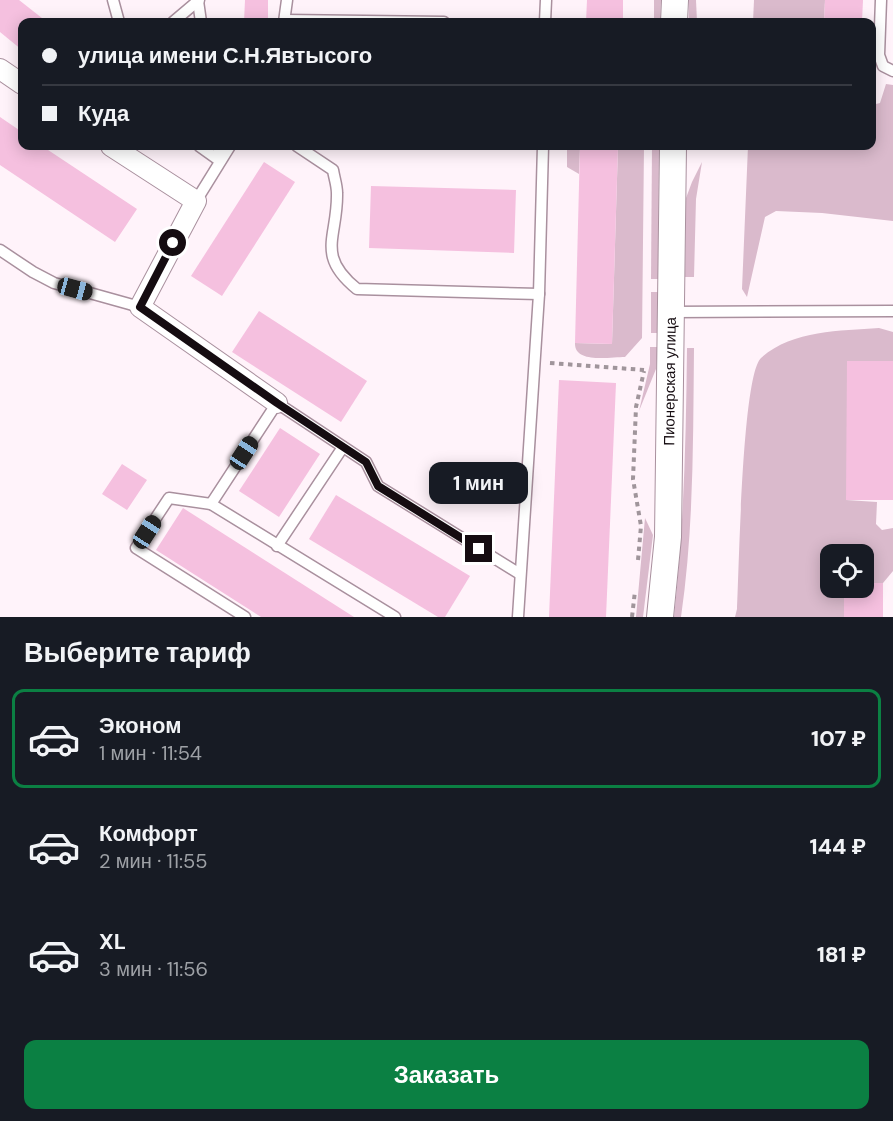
<!DOCTYPE html>
<html lang="ru">
<meta charset="utf-8">
<style>
body{margin:0;font-family:"DM Sans",sans-serif;background:#20242c;color:#f1f3f6;height:100vh;display:flex;flex-direction:column;font-size:22px;white-space:nowrap}
*{box-sizing:border-box;margin:0}
p{font-size:20px;color:#9ea1a6}
.icon{flex:none;width:33px;height:33px;fill:none;stroke:currentColor;stroke-width:2;stroke-linecap:round;stroke-linejoin:round}
.map{position:relative;height:617px;overflow:hidden}
.sheet{display:flex;flex-direction:column;background:#171b24;flex:1}
.sheet>*{flex:none}
.guide{position:absolute;left:18px;top:18px;width:858px;height:132px;border-radius:12px;box-shadow:0 3px 15px #0003;display:grid;align-content:center;height:132px;padding:0 24px;background:#171b24}
.buttons{position:absolute;left:820px;top:544px;display:grid;gap:12px}
.buttons a{display:grid;place-items:center;width:54px;height:54px;border-radius:12px;background:#171b24;box-shadow:0 3px 15px #0003;font-size:30px}
.end{position:absolute;width:27px;height:27px;margin:-14px;border:8px solid #150c11;background:#fff;box-shadow:0 0 0 3px #fff}
.from{border-radius:50%}
.bubble{position:absolute;height:42px;border-radius:12px;background:#171b24;box-shadow:0 3px 15px #0003;font-size:20px;font-weight:800;line-height:42px;text-align:center}
.car{position:absolute;width:18px;height:36px;margin:-18px -9px;border-radius:8px;box-shadow:0 0 4px 2px #0007;background:linear-gradient(#222 24%,#8ab4d8 0 40%,#222 0 76%,#8ab4d8 0 86%,#222 0)}
.guide b{display:flex;align-items:center;gap:21px;height:57px;font-size:22px}
.guide b+b{border-top:2px solid #363941}
.guide i{width:15px;height:15px;background:#f1f3f6}
ul{padding:0;list-style:none}
li{display:flex;align-items:center;gap:18px;height:99px;margin:0 12px 9px;padding:0 12px;border:3px solid transparent;border-radius:12px}
li div{flex:1}
li b{display:block;font-size:22px}
li em{font-style:normal;font-weight:800}
li.current{border-color:#0b8043}
li>.icon{width:54px;height:54px;stroke-width:1.5}
h2{padding:0 24px;font-size:27px;line-height:72px}
.primary-button{display:flex;gap:12px;margin-top:auto;padding:12px 24px}
.primary-button a{flex:1;height:69px;border-radius:12px;background:#0b8043;color:#fff;font-size:24px;font-weight:800;line-height:69px;text-align:center}
.map>svg:first-child{display:block}
.green{fill:#dabacc}
.building{fill:#f5c0df}
.lines{fill:none;stroke-linecap:round;stroke-linejoin:round}
.service-casing{stroke:#a9909e;stroke-width:13}
.minor-casing{stroke:#a9909e;stroke-width:22}
.tertiary-casing{stroke:#a9909e;stroke-width:28}
.path{stroke:#a0959b;stroke-width:4;stroke-dasharray:4.5 4.5;stroke-linecap:butt}
.service{stroke:#fff;stroke-width:10}
.minor{stroke:#fff;stroke-width:20}
.tertiary{stroke:#fff;stroke-width:26}
.route{stroke:#150c11;stroke-width:8}
.labels{text-anchor:middle;dominant-baseline:central;stroke-width:4.5;stroke-linejoin:round;paint-order:stroke}
.street-label{font-size:15px;fill:#150c11;stroke:#fff}
</style>
<div class="map">
<svg width="893" height="617" viewBox="0 0 893 617">
<rect width="100%" height="100%" fill="#fff3fa"/>
<g class="green">
<path d="M654,0H661L660,22H654Z"/>
<path d="M689,0H696L697,22H689Z"/>
<path d="M754,0H825L824,22H753Z"/>
<path d="M886,84L893,85V221L822,213L776,211L765,217L747,297L742,289L748,146H872V105L880,103Z"/>
<path d="M567,146H580L579,174L567,167Z"/>
<path d="M618,146H644L642,338L625,357C610,357 574,364 575,343L612,344Z"/>
<path d="M652,146H659L658,279H651Z"/>
<path d="M702,162L696,199L694,277H685L686,198L692,182Z"/>
<rect x="651" y="292" width="7" height="41"/>
<path d="M879,328L893,332V361L846,500L877,502L876,524L882,530L893,528V571L883,583H864V555H831V588H844V617H735L737,609C739,572 742,376 761,358C792,330 840,331 879,328Z"/>
<path d="M650,347H658L656,369L639,411L650,364Z"/>
<path d="M687,348H694C693,438 694,528 681,617H674C684,527 686,438 687,348Z"/>
<path d="M645,518L653,535L643,617H636Z"/>
</g>
<g class="building">
<path d="M0,0H19L47,22H22V50L0,32Z"/>
<path d="M245,0H268V22H244Z"/>
<path d="M587,0H623V22H586Z"/>
<path d="M825,0H863L862,22H824Z"/>
<path d="M0,117L22,132V146H42L137,209L115,242L0,165Z"/>
<path d="M580,146H618L612,344L575,343Z"/>
<path d="M264,162L295,182L222,296L191,276Z"/>
<path d="M371,186L516,190L514,253L369,248Z"/>
<path d="M259,311L367,381L341,422L232,352Z"/>
<path d="M847,361H893V500H846Z"/>
<path d="M559,380L616,383L606,617H549Z"/>
<path d="M280,428L320,454L279,517L239,491Z"/>
<path d="M122,464L147,480L127,510L102,494Z"/>
<path d="M336,495L470,576L445,617H438L309,539Z"/>
<path d="M183,508L354,617H261L156,550Z"/>
<path d="M864,583H883V617H844V588H864Z"/>
</g>
<g class="lines">
<defs>
<g id="service">
<path d="M113,0L119,22"/>
<path d="M881,0L879,55L883,66L893,71"/>
<path d="M198,1L201,22"/>
<path d="M285,20L444,22"/>
<path d="M173,22L199,0"/>
<path d="M284,22L287,0"/>
<path d="M545,22L546,0"/>
<path d="M199,146L220,161"/>
<path d="M218,146L220,161"/>
<path d="M297,146L333,170C334,177 337,185 337,193C338,237 315,255 357,289L539,294"/>
<path d="M196,201L230,146"/>
<path d="M0,250L33,272L54,283L140,307"/>
<path d="M671,312L893,311"/>
<path d="M211,504L395,617"/>
<path d="M277,546L343,447"/>
<path d="M245,617L136,548L169,498L211,504L277,403L366,462L378,486L520,574"/>
<path d="M518,617L539,294L543,146"/>
</g>
<g id="minor">
<path d="M0,69L22,84"/>
<path d="M111,146L196,201L140,307L277,403"/>
</g>
<g id="tertiary">
<path d="M674,22L675,0"/>
<path id="s1" d="M660,617L668,537L673,146"/>
</g>
</defs>
<use href="#service" class="service-casing"/>
<use href="#minor" class="minor-casing"/>
<use href="#tertiary" class="tertiary-casing"/>
<g class="path">
<path d="M550,363L644,370"/>
<path d="M638,560L641,526L633,479L636,407L644,371"/>
<path d="M632,617L635,591"/>
</g>
<use href="#service" class="service"/>
<use href="#minor" class="minor"/>
<use href="#tertiary" class="tertiary"/>
</g>
<g class="lines">
<path class="route" d="M173,243L140,307L277,403L366,462L378,486L479,549"/>
</g>
<g class="labels">
<g class="street-label">
<text stroke="none"><textPath href="#s1" startOffset="236">Пионерская улица</textPath></text>
</g>
</g>
</svg>
<div class="buttons">
<a><svg class="icon" aria-label="locate" viewBox="0 0 24 24"><circle cx="12" cy="12" r="6"/><path d="M12 2v4M12 18v4M2 12h4M18 12h4"/></svg></a>
</div>
<i class="end from" style="left:173px;top:243px"></i>
<i class="end" style="left:479px;top:549px"></i>
<div class="bubble" style="left:429px;top:462px;width:99px">1 мин</div>
<i class="car" style="left:75px;top:289px;rotate:105deg"></i>
<i class="car" style="left:244px;top:453px;rotate:33deg"></i>
<i class="car" style="left:147px;top:532px;rotate:33deg"></i>
<div class="guide">
<b><i class="from"></i>улица имени С.Н.Явтысого</b>
<b><i></i>Куда</b>
</div>
</div>
<section class="sheet">
<h2>Выберите тариф</h2>
<ul>
<li class="current"><svg class="icon" aria-label="car" viewBox="0 0 24 24"><path d="M5 17H2v-5l4-1 3-4h7l3 4 3 1v5h-3M9 17h6M6 11h13"/><circle cx="7" cy="17" r="2"/><circle cx="17" cy="17" r="2"/></svg><div><b>Эконом</b><p>1 мин · 11:54</p></div><em>107 ₽</em></li>
<li><svg class="icon" aria-label="car" viewBox="0 0 24 24"><path d="M5 17H2v-5l4-1 3-4h7l3 4 3 1v5h-3M9 17h6M6 11h13"/><circle cx="7" cy="17" r="2"/><circle cx="17" cy="17" r="2"/></svg><div><b>Комфорт</b><p>2 мин · 11:55</p></div><em>144 ₽</em></li>
<li><svg class="icon" aria-label="car" viewBox="0 0 24 24"><path d="M5 17H2v-5l4-1 3-4h7l3 4 3 1v5h-3M9 17h6M6 11h13"/><circle cx="7" cy="17" r="2"/><circle cx="17" cy="17" r="2"/></svg><div><b>XL</b><p>3 мин · 11:56</p></div><em>181 ₽</em></li>
</ul>
<div class="primary-button"><a>Заказать</a></div>
</section>
